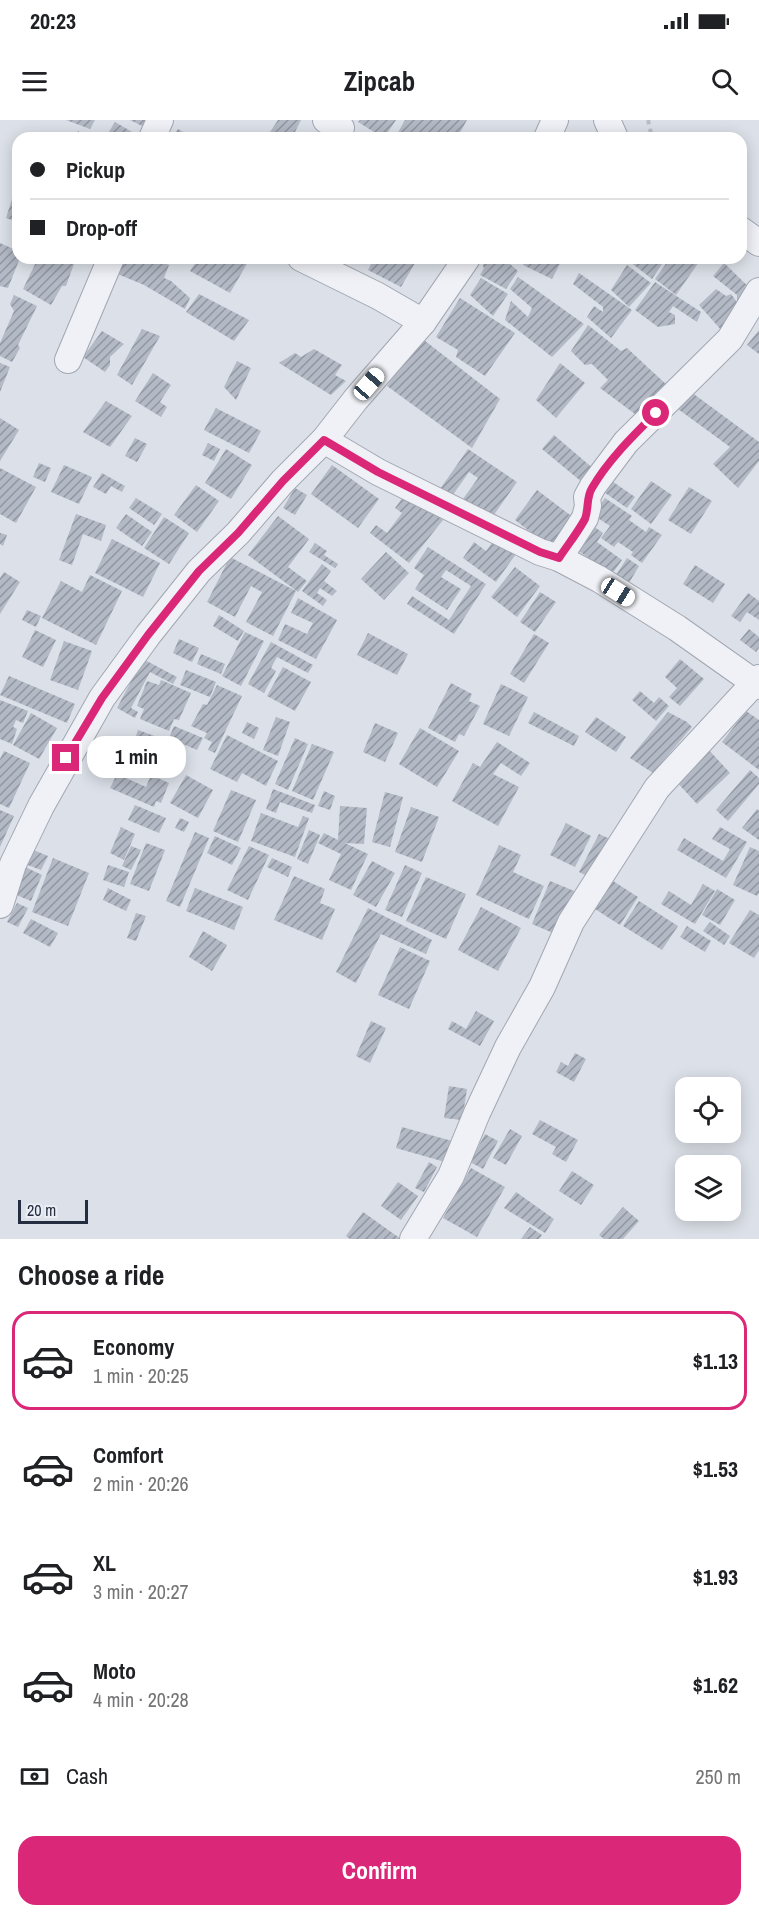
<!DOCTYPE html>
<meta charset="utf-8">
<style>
body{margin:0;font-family:"Archivo Narrow",sans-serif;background:#f2f2f2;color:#202124;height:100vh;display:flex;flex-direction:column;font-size:22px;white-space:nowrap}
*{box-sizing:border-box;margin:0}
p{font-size:20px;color:#757577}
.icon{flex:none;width:33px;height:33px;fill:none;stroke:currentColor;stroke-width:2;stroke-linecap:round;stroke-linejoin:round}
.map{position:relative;height:1119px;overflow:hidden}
.sheet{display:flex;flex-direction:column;background:#fff;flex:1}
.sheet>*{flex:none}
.guide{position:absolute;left:12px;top:12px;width:735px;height:132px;border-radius:18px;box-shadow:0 3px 15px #0003;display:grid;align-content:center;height:132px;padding:0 18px;background:#fff}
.controls{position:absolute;left:675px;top:957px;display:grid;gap:12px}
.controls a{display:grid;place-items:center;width:66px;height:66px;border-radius:12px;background:#fff;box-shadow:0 3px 15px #0003;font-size:30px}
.scale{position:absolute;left:18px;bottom:15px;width:70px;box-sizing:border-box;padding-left:6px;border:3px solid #242e40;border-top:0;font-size:16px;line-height:21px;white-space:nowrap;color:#242e40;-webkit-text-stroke:4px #ebeff5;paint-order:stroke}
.end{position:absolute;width:27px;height:27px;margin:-14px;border:8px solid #db2777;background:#fff;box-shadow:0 0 0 3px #fff}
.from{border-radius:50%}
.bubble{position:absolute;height:42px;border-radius:18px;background:#fff;box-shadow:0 3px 15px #0003;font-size:20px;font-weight:800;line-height:42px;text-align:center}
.car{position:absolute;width:18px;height:36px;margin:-18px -9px;border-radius:8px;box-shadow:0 0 4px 2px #0007;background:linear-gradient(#fff 24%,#345 0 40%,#fff 0 76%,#345 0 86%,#fff 0)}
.guide b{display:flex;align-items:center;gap:21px;height:57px;font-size:22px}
.guide b+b{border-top:2px solid #e0e0e0}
.guide i{width:15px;height:15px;background:#202124}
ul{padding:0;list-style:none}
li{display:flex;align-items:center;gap:18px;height:99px;margin:0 12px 9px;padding:0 6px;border:3px solid transparent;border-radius:18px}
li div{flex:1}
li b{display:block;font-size:22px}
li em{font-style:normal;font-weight:800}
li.active{border-color:#db2777}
li>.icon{width:54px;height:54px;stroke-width:1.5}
h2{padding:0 18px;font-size:27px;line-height:72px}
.pay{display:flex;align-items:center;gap:15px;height:66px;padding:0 18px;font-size:22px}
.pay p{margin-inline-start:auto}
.primary-button{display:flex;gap:12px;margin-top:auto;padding:12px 18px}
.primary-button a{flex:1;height:69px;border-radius:18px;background:#db2777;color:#fff;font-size:24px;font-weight:800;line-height:69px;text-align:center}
.status{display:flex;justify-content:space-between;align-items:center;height:42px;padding:0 30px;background:#fff;direction:ltr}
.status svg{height:16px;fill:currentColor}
header{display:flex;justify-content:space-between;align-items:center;height:78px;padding:0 18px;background:#fff;font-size:27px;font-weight:800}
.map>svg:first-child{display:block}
.building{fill:url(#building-hatch)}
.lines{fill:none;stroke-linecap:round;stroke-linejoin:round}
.street-casing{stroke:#a1a7b2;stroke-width:28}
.path{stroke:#babec7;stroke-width:4;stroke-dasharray:4.5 4.5;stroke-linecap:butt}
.street{stroke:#eff1f6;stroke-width:26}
.route{stroke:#db2777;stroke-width:8}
</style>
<div class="status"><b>20:23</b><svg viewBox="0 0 49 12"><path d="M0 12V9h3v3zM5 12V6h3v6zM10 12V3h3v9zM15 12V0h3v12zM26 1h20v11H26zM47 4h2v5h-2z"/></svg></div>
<header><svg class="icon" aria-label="menu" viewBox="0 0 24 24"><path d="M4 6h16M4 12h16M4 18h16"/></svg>Zipcab<svg class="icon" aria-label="search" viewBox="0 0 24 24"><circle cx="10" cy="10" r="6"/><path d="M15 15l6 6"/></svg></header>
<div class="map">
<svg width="759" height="1119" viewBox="0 0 759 1119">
<defs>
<pattern id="building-hatch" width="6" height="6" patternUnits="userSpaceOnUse" patternTransform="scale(1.5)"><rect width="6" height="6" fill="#b3b9c5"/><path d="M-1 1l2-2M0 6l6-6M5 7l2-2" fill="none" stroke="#9197a1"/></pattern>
</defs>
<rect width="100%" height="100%" fill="#dce0e8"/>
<g class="building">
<path d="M66,0H95L90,9Z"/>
<path d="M130,0H146L142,6Z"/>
<path d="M278,0H301L292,18H271L268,15Z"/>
<path d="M360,0H396L384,18L358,2Z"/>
<path d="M405,0H467L457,18H395Z"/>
<path d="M115,2L139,16L138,18H105Z"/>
<path d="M178,9L193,18H172Z"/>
<path d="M78,11L89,18H75Z"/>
<path d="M18,60V102L6,98Z"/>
<path d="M0,123L18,131V138H20L8,168L0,166Z"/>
<path d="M38,138H68L75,141L66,166H62L51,185L23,169Z"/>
<path d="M118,138L125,142L126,138H166L165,143L169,145L164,158L171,161L190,178L185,189L144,165L113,152Z"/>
<path d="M199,138H235L248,142L230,173L190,151Z"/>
<path d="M374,138H418L401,167L368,150Z"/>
<path d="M485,138H503L518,151L506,169L480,155L484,148L483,146Z"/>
<path d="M527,138H563L552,159L523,145Z"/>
<path d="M631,138H666L652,159L629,141Z"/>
<path d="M670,138L701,139L676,175L655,159Z"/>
<path d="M724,143L753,171L722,211L699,185L716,169L726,176L731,174L737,182V175L713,156Z"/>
<path d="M627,145L651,163L629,187L611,170Z"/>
<path d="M579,153L632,190L611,218L587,197L594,186L603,192V187L573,164Z"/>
<path d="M518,157L584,204L552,237L505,200L511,181L528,197L532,188L510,169Z"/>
<path d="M481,158L508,174L493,196L470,175Z"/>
<path d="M655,162L701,192L697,202L673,186L669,192L675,195V204L658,207L635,190Z"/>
<path d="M199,174L249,200L234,221L186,192Z"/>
<path d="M14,175L37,186L18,225L20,228L12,242L0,236V223L14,191L10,184Z"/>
<path d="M460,178L515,213L485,256L456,237L458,230L436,217Z"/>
<path d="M588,205L621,231L627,228L668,266L639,297L600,268L608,260L592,244L585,245L571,231Z"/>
<path d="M142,209L160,216L132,265L117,255Z"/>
<path d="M759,210V234L747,225Z"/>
<path d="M102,211L124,224L110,237V245L105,252L83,237Z"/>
<path d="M420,217L500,279L472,328L387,266Z"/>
<path d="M314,229L342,245L335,255L346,261L331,275L279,243L295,233L301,237Z"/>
<path d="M237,241L251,248L236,280L224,267Z"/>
<path d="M0,243L10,247L0,272Z"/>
<path d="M560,243L585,263L556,298L536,280Z"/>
<path d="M153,253L171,265L160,282L167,287L161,297L135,281Z"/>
<path d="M691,272L759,322V341L738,368L713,344L730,327L678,289Z"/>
<path d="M106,281L132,296L110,327L83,312Z"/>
<path d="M216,288L261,311L249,333L204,310Z"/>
<path d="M0,298L19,310L0,341Z"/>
<path d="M554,315L595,350L583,363L542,329Z"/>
<path d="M135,318L147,324L137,342L125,336Z"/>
<path d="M208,323L220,329L214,341L202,335Z"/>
<path d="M226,329L252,345L231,379L205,363Z"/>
<path d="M468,329L517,362L491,399L463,379L478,358L469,352L452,376L440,369Z"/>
<path d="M39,343L51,348L45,362L33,357Z"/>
<path d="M64,345L92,357L79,384L51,372Z"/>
<path d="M332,345L379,379L358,408L311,374Z"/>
<path d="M0,348L36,367L16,403L0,394Z"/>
<path d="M102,353L125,366L122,372L111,366L106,374L93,367Z"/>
<path d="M606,357L635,377L627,388L598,368Z"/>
<path d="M651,361L672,375L651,404L631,389Z"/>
<path d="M196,365L219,381L197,412L174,395Z"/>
<path d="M689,367L712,381L691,414L668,400Z"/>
<path d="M295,368L307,375L295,395L283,388Z"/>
<path d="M537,370L578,401L555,431L515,400Z"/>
<path d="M407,372L443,400L409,443L370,413L376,405L387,413L402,393L395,388Z"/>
<path d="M136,378L162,394L154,405L129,388Z"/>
<path d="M605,378L632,396L629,400L646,412L649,407L662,415L642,443L631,435L633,432L618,422L614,427L601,418L610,406L593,395Z"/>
<path d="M76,394L106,405L101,421L83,414L72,445L59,440Z"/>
<path d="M126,394L152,412L142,426L116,408Z"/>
<path d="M278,396L309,419L288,447L307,461L298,472L248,435Z"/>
<path d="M164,397L189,413L169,444L144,428Z"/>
<path d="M589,403L603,413L597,422L622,440L612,454L573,427Z"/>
<path d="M0,413L7,415L3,426L0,424Z"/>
<path d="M112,419L160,443L143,477L95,453Z"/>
<path d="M495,419L516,434L496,462L463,438L474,422L486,431Z"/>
<path d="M315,423L327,431L324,435L338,444L335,448L309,432Z"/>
<path d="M428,427L486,464L454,514L407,484L412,476L449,500L471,466L446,450L441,457L461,469L447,490L415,469L424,455L414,448Z"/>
<path d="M386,432L409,453L384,480L361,459Z"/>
<path d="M230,437L296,471L273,516L246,502L262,472L251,466L235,497L207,482Z"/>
<path d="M627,438L639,446L629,463L616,455Z"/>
<path d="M322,444L331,451L324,461L337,471L332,476L320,468L317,473L327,480L323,486L302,471Z"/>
<path d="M695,445L725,464L713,483L683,464Z"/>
<path d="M515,447L540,466L517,497L491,477Z"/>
<path d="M4,452L20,462L0,494V458Z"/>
<path d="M90,455L122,471L96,525L42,498L61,461L82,472Z"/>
<path d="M540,472L556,482L535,512L520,502Z"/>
<path d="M748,473L759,481V500L747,492L740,502L731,496Z"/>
<path d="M298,478L337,500L316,539L278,520L285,504L307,514L313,503L291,493Z"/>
<path d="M27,490L41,496L36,507L22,500Z"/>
<path d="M219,495L244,511L238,521L213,506Z"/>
<path d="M749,509L759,517V528L756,532L740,520Z"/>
<path d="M35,510L56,520L43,547L22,537Z"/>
<path d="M245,512L264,521L241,566L222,556Z"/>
<path d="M368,513L408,534L397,555L357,535Z"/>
<path d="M534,514L549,523L524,563L510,554Z"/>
<path d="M179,519L199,528L192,542L173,533Z"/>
<path d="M64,521L92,531L78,570L50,560Z"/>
<path d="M271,522L313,545L308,553L277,537L271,548L276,551L264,573L248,564Z"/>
<path d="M201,534L225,544L221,554L197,544Z"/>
<path d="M143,539L177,557L173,564L150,552L131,588L138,592L135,598L117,588Z"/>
<path d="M680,539L704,559L680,586L669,577L677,568L665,557Z"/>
<path d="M283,547L311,562L295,591L267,576Z"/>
<path d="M186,550L216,562L210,577L180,565Z"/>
<path d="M9,556L75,584L67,603L0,575Z"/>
<path d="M161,560L191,573L179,600L174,599L169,611L140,599L144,589L137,586L147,561L159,565Z"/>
<path d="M451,563L472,574L469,581L480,586L464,616L459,614L455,622L428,608Z"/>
<path d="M501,564L528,577L509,616L483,604Z"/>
<path d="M217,565L242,576L215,633L208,630L212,622L204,618L207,613L191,606L203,584L207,585Z"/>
<path d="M640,571L654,583L659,577L669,586L656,601L632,580Z"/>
<path d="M0,580L28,591L23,603L16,600L13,607L17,609L12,624L0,619Z"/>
<path d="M746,591L759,600V650L722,622Z"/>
<path d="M534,592L579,616L574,626L528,603Z"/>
<path d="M668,592L687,602L692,607L653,653L630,638Z"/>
<path d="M31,593L57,608L39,639L13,625Z"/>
<path d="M276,597L290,602L278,636L263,630Z"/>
<path d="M596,597L626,617L616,632L585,612Z"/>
<path d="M247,602L259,608L254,619L242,613Z"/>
<path d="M375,603L398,613L385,642L363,632Z"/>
<path d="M174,606L203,618L197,630L169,618Z"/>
<path d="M420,608L459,631L437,667L399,644Z"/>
<path d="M138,610L182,626L176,643L132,628Z"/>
<path d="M227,615L278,641L266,666L242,653L237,662L210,649Z"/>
<path d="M295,618L308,624L288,670L275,664Z"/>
<path d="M497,622L530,643L521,656L501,643L493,654L519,667L498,706L452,681L473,643L480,647Z"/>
<path d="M312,624L334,632L313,680L292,671Z"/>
<path d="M708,629L730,653L697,684L674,659Z"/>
<path d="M4,631L30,643L9,688L0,684V639Z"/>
<path d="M157,642L170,648L166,657L153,651Z"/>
<path d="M750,650L759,658V664L728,701L716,690Z"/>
<path d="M117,654L146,667L151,655L169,663L161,683L156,681L154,687L110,668Z"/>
<path d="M186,655L213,670L198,698L170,683Z"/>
<path d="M273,669L315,685L312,693L280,682L276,693L266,689Z"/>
<path d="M231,670L256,680L238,722L213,711Z"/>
<path d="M324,671L335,676L330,690L318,686Z"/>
<path d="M385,672L403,677L390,727L372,722Z"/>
<path d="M135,685L166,698L159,713L128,700Z"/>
<path d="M340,686L367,688L364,724L345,723L368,734L351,770L329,760L341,734L318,723L324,713L338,720Z"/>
<path d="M411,687L439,697L422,742L395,732Z"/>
<path d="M757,689L759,691V720L742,708Z"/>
<path d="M0,690L14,696L0,727Z"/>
<path d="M261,693L298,707L303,696L309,698L295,737L251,721Z"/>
<path d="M180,698L189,702L184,712L175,708Z"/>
<path d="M566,703L591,716L575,747L550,735Z"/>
<path d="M121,707L135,714L124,740L110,733Z"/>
<path d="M720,707L747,722L726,758L677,730L684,718L723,741L730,729L712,719Z"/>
<path d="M309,710L320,715L308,744L297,739Z"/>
<path d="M195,712L209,718L180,787L166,781Z"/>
<path d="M599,714L610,719L589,757L579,752Z"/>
<path d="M215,716L241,728L232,745L207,733Z"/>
<path d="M146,723L165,730L149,771L130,764Z"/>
<path d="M499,725L521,735L513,752L544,766L529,799L476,775Z"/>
<path d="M131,726L141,730L131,750L122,746Z"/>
<path d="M249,726L269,735L248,780L227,770Z"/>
<path d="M750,727L759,731V773L757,776L733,765Z"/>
<path d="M31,729L48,736L41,750L25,744Z"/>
<path d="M53,738L89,753L68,806L32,792Z"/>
<path d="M272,738L292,747L288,757L267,747Z"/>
<path d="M372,741L395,753L376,787L353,775Z"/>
<path d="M21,745L42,755L31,781L14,774Z"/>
<path d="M108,745L129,752L124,767L103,760Z"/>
<path d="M405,745L422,753L402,797L385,790Z"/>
<path d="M294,756L325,769L320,783L335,789L322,820L274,800Z"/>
<path d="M426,757L466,774L446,819L406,801Z"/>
<path d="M550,761L579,773L560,816L532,804Z"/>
<path d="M613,761L638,777L620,805L595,789Z"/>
<path d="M703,764L715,771L695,804L661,784L669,771L691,785Z"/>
<path d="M108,768L131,780L126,791L103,780Z"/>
<path d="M195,768L243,787L234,810L186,791Z"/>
<path d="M717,769L735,780L720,805L702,795Z"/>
<path d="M639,781L678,806L662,830L623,806Z"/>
<path d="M17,783L28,788L18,807L7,802Z"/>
<path d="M481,787L521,808L498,851L458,830Z"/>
<path d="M368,788L432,820L426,834L381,814L356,863L336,852Z"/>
<path d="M750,790L759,795V830L754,838L729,823Z"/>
<path d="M136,793L146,796L136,821L127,818Z"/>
<path d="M31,799L58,813L50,827L23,813Z"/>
<path d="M710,802L730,816L724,825L703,811Z"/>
<path d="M687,806L711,821L705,832L680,817Z"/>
<path d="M203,811L227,825L212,851L189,837Z"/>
<path d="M400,827L430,841L409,889L378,875Z"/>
<path d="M476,891L494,901L480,926L448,909L452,901L466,909Z"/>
<path d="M371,901L386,908L370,943L356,936Z"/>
<path d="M575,933L586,939L574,962L556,952L561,942L568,946Z"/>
<path d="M449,966L467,969L462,1000L444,998Z"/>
<path d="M540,1000L578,1020L566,1042L552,1034L556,1027L532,1014Z"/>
<path d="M402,1007L452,1021L445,1042L396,1028Z"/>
<path d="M510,1009L522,1016L506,1045L493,1038Z"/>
<path d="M485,1014L498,1021L483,1049L470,1042Z"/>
<path d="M429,1042L437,1047L424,1072L415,1068Z"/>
<path d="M471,1048L505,1067L477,1117L443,1098Z"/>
<path d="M572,1051L594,1065L581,1085L559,1071Z"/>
<path d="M398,1062L418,1076L401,1100L381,1086Z"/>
<path d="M516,1072L554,1099L545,1113L504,1088Z"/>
<path d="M623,1087L639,1101L623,1119H604L599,1115Z"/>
<path d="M363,1092L401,1119H350L346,1116Z"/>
<path d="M530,1107L542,1115L539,1119H521Z"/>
</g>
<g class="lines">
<defs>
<g id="street">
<path d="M326,0L341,8"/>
<path d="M607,0L615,18"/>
<path d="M152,18L160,0"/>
<path d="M547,18L555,0"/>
<path d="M741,110L759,123"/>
<path d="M301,138L378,176L423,202"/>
<path d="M68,240L111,138"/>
<path d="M324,320L378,352L540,432L559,438L599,459L677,508L759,566"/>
<path d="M559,438L585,398L588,386L587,377L593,366L626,322L730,219L759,171"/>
<path d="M0,785L13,744L41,686L102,578L148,515L199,451L238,413L283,361L324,320L356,279L423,202L467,138"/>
<path d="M413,1119L451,1056L477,993L508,927L542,867L571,802L657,668L759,558"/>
</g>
</defs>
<use href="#street" class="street-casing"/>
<path class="path" d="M648,0L652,18"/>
<use href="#street" class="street"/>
</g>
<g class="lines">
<path class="route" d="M66,638L102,578L148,515L199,451L238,413L283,361L324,320L378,352L540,432L559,438C567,426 578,412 585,399C589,388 586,378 592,368C608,340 633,316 656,293"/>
</g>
</svg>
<div class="controls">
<a><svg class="icon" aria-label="locate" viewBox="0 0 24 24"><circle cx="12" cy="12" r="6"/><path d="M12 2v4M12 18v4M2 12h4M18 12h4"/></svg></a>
<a><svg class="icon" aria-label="layers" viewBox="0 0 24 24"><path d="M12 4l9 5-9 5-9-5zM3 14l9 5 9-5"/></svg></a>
</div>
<div class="scale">20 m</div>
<i class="end from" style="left:656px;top:293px"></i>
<i class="end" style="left:66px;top:638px"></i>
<div class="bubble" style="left:87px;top:616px;width:99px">1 min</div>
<i class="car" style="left:369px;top:264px;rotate:41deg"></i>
<i class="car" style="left:618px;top:472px;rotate:122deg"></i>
<div class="guide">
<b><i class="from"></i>Pickup</b>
<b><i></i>Drop-off</b>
</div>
</div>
<section class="sheet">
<h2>Choose a ride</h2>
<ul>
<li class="active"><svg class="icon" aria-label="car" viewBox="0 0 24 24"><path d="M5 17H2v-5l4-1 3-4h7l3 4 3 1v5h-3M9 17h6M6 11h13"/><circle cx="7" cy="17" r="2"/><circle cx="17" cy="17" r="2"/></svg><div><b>Economy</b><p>1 min · 20:25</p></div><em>$1.13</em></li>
<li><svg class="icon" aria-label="car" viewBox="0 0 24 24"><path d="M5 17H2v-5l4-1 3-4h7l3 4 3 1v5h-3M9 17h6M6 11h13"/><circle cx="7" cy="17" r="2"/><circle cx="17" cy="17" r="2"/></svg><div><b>Comfort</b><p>2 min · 20:26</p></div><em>$1.53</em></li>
<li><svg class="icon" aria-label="car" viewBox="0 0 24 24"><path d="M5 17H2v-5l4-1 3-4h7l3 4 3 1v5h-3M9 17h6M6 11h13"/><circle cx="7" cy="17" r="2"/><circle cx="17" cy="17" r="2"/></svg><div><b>XL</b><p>3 min · 20:27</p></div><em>$1.93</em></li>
<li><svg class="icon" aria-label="car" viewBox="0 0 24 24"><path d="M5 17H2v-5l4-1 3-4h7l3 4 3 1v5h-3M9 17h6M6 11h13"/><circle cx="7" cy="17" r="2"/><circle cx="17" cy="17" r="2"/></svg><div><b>Moto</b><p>4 min · 20:28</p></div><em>$1.62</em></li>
</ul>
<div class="pay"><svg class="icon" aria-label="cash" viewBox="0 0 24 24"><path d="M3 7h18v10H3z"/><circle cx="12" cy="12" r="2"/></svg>Cash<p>250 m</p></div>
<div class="primary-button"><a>Confirm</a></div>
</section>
